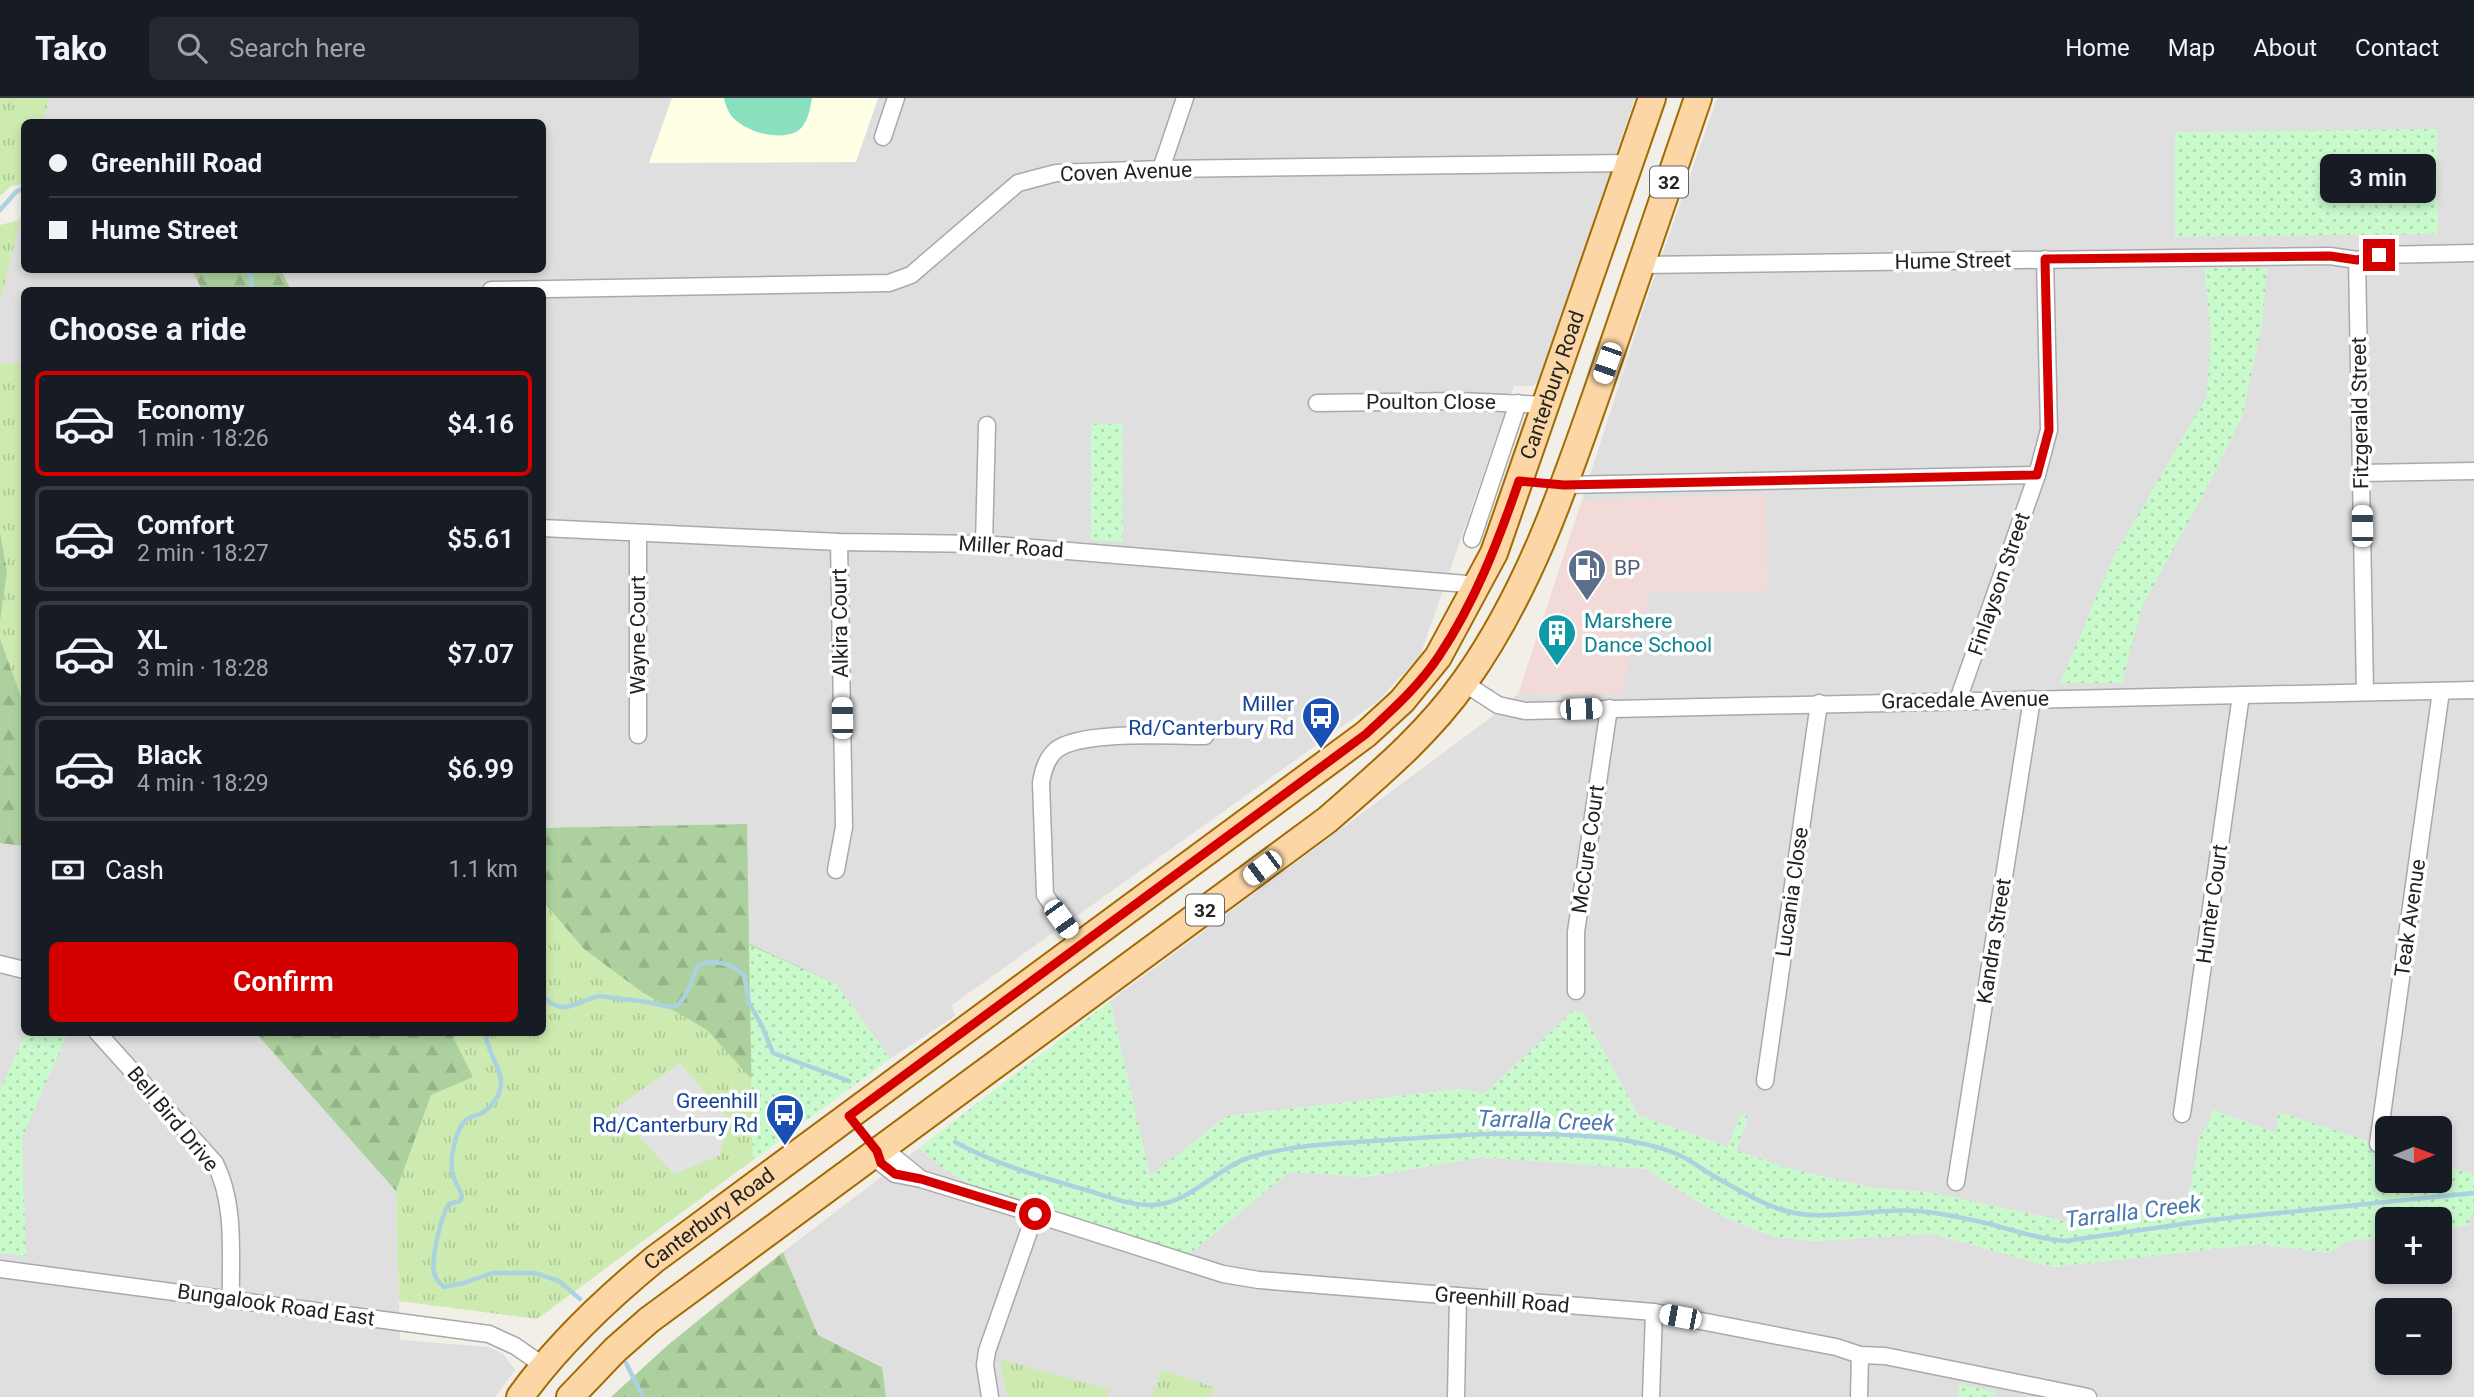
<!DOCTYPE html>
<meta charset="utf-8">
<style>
body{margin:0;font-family:Roboto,sans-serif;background:#242831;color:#f1f3f6;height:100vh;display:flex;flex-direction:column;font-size:26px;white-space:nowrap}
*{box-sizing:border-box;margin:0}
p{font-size:23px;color:#9ea1a6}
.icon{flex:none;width:38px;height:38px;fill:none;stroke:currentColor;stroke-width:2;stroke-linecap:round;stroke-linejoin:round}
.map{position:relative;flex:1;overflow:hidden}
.side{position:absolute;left:21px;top:189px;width:525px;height:749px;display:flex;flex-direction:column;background:#171b24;border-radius:10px;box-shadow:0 4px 10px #0003}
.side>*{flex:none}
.guide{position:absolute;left:21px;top:21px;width:525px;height:154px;border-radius:10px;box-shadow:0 4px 10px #0003;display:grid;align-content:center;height:154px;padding:0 28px;background:#171b24}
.needle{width:46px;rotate:89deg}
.controls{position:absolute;left:2375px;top:1018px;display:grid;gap:14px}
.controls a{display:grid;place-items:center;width:77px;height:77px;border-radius:10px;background:#171b24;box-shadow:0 4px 10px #0003;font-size:35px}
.end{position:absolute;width:32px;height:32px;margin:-16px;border:9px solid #d40000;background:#fff;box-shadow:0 0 0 4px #fff}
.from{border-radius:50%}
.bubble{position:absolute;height:49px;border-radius:10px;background:#171b24;box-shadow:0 4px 10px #0003;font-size:23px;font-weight:600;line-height:49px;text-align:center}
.car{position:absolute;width:21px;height:42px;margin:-21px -10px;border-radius:9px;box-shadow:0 0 5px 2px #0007;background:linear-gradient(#fff 24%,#345 0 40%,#fff 0 76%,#345 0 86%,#fff 0)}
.guide b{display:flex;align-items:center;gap:24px;height:66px;font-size:26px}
.guide b+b{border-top:2px solid #363941}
.guide i{width:18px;height:18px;background:#f1f3f6}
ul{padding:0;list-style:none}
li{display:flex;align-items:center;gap:21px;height:105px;margin:0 14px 10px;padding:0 14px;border:4px solid #363941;border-radius:10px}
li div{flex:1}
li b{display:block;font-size:26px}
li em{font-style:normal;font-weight:600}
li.active{border-color:#d40000}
li>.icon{width:63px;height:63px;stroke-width:1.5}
h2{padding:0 28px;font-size:32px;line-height:84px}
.pay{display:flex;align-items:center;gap:18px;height:77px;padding:0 28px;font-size:26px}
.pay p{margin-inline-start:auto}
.action{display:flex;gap:14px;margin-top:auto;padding:14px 28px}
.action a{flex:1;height:80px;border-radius:10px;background:#d40000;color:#fff;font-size:28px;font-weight:600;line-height:80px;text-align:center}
header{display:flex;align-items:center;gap:42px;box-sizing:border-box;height:98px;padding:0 35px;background:#171b24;border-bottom:2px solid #363941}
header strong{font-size:33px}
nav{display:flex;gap:38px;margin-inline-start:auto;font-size:24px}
.search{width:490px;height:63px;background:#242831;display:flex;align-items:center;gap:18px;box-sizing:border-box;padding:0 24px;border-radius:10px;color:#9ea1a6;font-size:26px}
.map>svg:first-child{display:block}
.residential{fill:#e0dfdf;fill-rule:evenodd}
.commercial{fill:#f2dad9}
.education{fill:#ffffe5}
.grass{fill:url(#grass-tufts)}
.forest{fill:url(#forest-firs)}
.park{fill:url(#park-dots)}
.pitch{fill:#88e0be}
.parking{fill:#e2e2e2}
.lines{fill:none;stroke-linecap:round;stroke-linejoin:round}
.stream{stroke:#aad3df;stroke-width:4.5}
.minor-casing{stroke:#a9a9a9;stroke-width:19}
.primary-casing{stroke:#a06b00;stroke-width:30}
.minor{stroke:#fff;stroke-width:16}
.primary{stroke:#fcd6a4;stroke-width:26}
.route{stroke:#d40000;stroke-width:9}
.labels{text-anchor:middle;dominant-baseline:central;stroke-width:7;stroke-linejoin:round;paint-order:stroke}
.shield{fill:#fff;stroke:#646464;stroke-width:2}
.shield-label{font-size:19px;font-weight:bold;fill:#222}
.street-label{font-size:21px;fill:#222;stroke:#fff}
.service-label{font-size:21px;fill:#4e5e75;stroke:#fff;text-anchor:start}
.culture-label{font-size:21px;fill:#0d838f;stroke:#fff;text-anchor:start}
.transit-label{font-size:21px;fill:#164399;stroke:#fff;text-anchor:end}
.water-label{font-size:23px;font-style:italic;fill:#4a7aab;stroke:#fff}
</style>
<header>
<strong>Tako</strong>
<div class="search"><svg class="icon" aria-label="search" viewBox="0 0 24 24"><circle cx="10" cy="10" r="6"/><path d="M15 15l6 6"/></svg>Search here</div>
<nav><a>Home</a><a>Map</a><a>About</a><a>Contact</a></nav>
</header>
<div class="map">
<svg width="2474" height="1299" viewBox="0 0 2474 1299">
<defs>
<pattern id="grass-tufts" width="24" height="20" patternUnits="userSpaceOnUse" patternTransform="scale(1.75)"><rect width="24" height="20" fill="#cdebb0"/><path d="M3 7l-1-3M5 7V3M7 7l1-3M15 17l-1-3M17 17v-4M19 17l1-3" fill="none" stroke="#b0c997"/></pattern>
<pattern id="forest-firs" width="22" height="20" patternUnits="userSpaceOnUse" patternTransform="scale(1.75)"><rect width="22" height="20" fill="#add19e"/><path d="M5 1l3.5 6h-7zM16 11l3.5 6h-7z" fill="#95b388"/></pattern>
<pattern id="park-dots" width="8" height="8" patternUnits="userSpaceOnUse" patternTransform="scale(1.75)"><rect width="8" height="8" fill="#c8facc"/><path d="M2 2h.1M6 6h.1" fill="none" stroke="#acd6af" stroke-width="1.8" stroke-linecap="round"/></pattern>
</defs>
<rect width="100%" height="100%" fill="#f2efe9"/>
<g class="residential">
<path d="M49,0H1635L1541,282L1533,288H1514L1420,558L1378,603L952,907L955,918L890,961L835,885L749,846L747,726L543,730L542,192H24V265H0V204L24,102V172H542V24H43Z"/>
<path d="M1717,0H2474V1077L2440,1066V1031H2387V1049L2279,1015L2276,1035L2213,1012L2209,1026L2200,1038L2187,1111L2072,1125L1933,1095L1868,1089L1783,1069L1736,1052L1748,1020L1741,1017L1728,1049L1638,1017L1583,915L1573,913L1485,996L1460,991L1227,1018L1150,1079L1110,903L1490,620L1518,596L1620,595L1650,494L1766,397L1582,402L1646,203Z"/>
<path d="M0,745L24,748V934L256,935L396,1093L400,1242L489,1249L503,1256L515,1272L495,1299H0Z"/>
<path d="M919,1050L970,1087L1187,1158L1289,1074L1366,1079L1482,1059L1646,1071L1723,1119L1775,1139L1812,1143L1933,1136L2052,1169L2259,1146L2328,1155L2347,1143L2387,1138V1174H2440V1131L2469,1127V1118H2474V1299H886L882,1268L818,1237L783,1154ZM2387,1213H2440V1265H2387Z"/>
</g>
<path class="commercial" d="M1766,397L1767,493L1651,494L1620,595L1518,596L1582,402Z"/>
<path class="education" d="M672,0H878L856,64L649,65Z"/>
<g class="grass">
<path d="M0,0H49L43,24H24V86L11,88L0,98Z"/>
<path d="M20,122L0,204V127Z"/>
<path d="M0,265H24V748L0,745Z"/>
<path d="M747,726L753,1062L537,1221L399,1203L396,1093L256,935L542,934L543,730Z"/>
<path d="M1000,1261L1109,1292L1107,1299H1007Z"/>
<path d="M1162,1272L1215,1290L1209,1299H1152Z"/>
</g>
<g class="forest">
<path d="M192,172H281L291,192H202Z"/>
<path d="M0,434L7,474L0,523Z"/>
<path d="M0,541L24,607V748L0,745Z"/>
<path d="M747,726L749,846L835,885L814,956L775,1007L707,932L642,894L584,851L543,803L542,730Z"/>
<path d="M256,935H451L473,979L431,997L396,1093Z"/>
<path d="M783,1154L818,1237L882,1269L886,1299H611L669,1246Z"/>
</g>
<g class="park">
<path d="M2437,31L2438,136L2175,139V34Z"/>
<path d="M2204,170H2267L2263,222L2242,319L2207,390L2142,508L2122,585H2060L2112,462L2207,298L2211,233Z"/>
<path d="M1091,326H1122L1123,444L1091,442Z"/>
<path d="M749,847L835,885L890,961L753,1062Z"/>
<path d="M1110,903L1150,1078L1227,1018L1460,991L1485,996L1573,913L1583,915L1638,1017L1728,1049L1741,1016L1748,1019L1736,1052L1783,1069L1868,1089L1933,1095L2072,1125L2186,1111L2200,1038L2209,1026L2212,1012L2276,1035L2278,1014L2387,1049V1083H2440V1066L2474,1077V1118L2470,1119L2469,1127L2440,1131V1122H2387V1138L2347,1143L2329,1155L2259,1146L2052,1169L1933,1136L1812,1143L1775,1139L1723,1119L1646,1071L1482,1059L1366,1079L1289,1074L1187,1158L970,1087L941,1069L919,1050Z"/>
<path d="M26,935H68L22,1040L26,1158L0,1155V992Z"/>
<path d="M1959,1286L1996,1294L1990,1299H1959Z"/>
</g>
<path class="pitch" d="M724,0H812C810,12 807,28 796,34C776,43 742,33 730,16C727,11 725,5 724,0Z"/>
<path class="parking" d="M680,965L728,1021L720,1057L674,1076L613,1012Z"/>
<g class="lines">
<g class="stream">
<path d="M0,112L16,94L24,90"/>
<path d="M247,172L251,179L252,192"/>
<path d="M542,898C565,920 576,903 599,898L647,904L670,909L678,907L687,895L697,869C712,859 732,866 744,877L749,905L762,928L773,955L849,983"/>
<path d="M485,934C486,952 502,970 501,986C500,998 491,1011 480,1016C475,1018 469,1019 466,1022C455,1032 450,1060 452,1074C453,1083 461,1090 462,1099L460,1103L449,1106C441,1118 431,1160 434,1174C435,1180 439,1185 444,1189L464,1185L492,1175H535L559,1183L580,1201"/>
<path d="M955,1044C997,1067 1041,1079 1086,1092C1107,1098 1131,1108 1153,1107C1191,1105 1216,1070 1251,1059C1296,1046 1343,1045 1389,1042C1422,1040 1455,1037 1488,1036C1543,1035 1626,1035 1677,1056C1689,1061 1700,1070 1712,1077C1733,1089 1756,1103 1779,1111C1823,1126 1873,1109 1918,1113C1940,1115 1964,1120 1986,1125C2013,1132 2038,1141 2065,1143L2210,1122L2474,1095"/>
<path d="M626,1265L643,1299"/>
</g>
<defs>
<g id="minor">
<path d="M883,39L896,0"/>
<path d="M1161,71L1185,0"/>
<path d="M2357,162L2365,594"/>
<path d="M1641,167L2330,158L2357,162L2379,157L2474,155"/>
<path d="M491,192L889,185L911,177L1018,85L1056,75L1161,71L1630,65"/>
<path d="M1317,305L1458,303L1546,307"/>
<path d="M2361,375L2474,373"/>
<path d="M1564,387L2037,377"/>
<path d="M542,430L839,444L984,446L1479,487"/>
<path d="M638,436V637"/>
<path d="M1472,441L1518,305"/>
<path d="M984,446L987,327"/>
<path d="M1464,585L1498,607L1525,613L2474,592"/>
<path d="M1958,602L2037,377L2049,332L2045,161"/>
<path d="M836,772L844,729L839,444"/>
<path d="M1080,847L1045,797L1041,685C1043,673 1046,661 1056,652C1081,632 1172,638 1205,638"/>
<path d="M0,866L24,872"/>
<path d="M1576,893V834L1609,610"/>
<path d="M97,934L215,1065C236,1107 230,1155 231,1201"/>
<path d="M1765,983L1819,605"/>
<path d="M2182,1016L2241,597"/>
<path d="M2378,1046L2441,593"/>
<path d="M921,1081L889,1055L877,1053L881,1065L895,1076L921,1081L1035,1116L1223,1176L1259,1182L1654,1214L1836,1249L1860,1257L1885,1258L2088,1299"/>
<path d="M1956,1084L2032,601"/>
<path d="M0,1171L489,1236L515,1248L544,1268"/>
<path d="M990,1299L985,1267L987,1253L1035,1116"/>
<path d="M1456,1299L1458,1198"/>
<path d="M1651,1299L1654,1214"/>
<path d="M1859,1299L1860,1257"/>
</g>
<g id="primary">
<path id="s1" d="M520,1299C558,1246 605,1202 655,1161L1366,636L1402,603L1438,559L1494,455L1652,0"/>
<path d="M570,1299L615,1252L649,1222L1327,722C1376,679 1427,637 1465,583C1529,493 1564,389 1600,286C1633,191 1665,95 1698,0"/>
</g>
</defs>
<use href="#minor" class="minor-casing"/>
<use href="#primary" class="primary-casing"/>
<use href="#minor" class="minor"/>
<use href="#primary" class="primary"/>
</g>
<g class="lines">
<path class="route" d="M1035,1116L921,1081L895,1076L881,1065L877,1053L849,1018L1366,636C1392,612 1419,588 1439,558C1475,504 1498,444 1519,383L1564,387L2037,377L2049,332L2045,161L2330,158L2357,162L2379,157"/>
</g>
<defs>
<symbol id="fuel-pin" viewBox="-11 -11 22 30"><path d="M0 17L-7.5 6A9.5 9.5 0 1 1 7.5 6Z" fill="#5c6f8a" stroke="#fff"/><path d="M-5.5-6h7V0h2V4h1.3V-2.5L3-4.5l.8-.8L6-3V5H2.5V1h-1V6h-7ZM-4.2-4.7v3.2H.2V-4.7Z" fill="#fff"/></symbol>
<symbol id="building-pin" viewBox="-11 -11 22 30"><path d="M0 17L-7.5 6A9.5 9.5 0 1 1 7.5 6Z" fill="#0f9aa8" stroke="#fff"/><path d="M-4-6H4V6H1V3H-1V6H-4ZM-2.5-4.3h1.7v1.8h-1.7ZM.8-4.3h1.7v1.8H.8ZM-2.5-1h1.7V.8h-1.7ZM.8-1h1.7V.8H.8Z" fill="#fff"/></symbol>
<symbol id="bus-pin" viewBox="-11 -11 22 30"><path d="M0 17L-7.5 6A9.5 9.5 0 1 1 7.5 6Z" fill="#1a4fb4" stroke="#fff"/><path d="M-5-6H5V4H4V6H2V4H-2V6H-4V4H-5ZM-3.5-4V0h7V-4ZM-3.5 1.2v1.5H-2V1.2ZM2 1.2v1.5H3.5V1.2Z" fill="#fff"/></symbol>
</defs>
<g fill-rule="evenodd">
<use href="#fuel-pin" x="1565" y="448" width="44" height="60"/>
<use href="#building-pin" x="1535" y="513" width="44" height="60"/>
<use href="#bus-pin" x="1299" y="596" width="44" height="60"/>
<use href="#bus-pin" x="763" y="993" width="44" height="60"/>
</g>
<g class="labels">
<g class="shield">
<rect x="1650" y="68.5" width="38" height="31" rx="5"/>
<rect x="1186" y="796.5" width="38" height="31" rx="5"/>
</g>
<g class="shield-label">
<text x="1669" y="84">32</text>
<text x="1205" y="812">32</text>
</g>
<g class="street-label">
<text transform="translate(1126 74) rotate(-2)">Coven Avenue</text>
<text transform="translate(1953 163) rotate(-1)">Hume Street</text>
<text stroke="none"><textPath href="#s1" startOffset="1479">Canterbury Road</textPath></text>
<text x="1431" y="304">Poulton Close</text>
<text transform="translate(2360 315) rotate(-91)">Fitzgerald Street</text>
<text transform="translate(1011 449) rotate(4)">Miller Road</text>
<text transform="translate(1999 486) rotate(-71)">Finlayson Street</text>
<text transform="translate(840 525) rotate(-91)">Alkira Court</text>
<text transform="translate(638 537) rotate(-90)">Wayne Court</text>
<text transform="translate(1965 602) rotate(-1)">Gracedale Avenue</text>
<text transform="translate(1588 751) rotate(-82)">McCure Court</text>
<text transform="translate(1792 794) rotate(-82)">Lucania Close</text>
<text transform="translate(2212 806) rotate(-82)">Hunter Court</text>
<text transform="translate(2410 820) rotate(-82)">Teak Avenue</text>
<text transform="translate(1994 843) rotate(-81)">Kandra Street</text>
<text transform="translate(173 1021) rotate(50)">Bell Bird Drive</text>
<text stroke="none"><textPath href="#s1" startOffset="261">Canterbury Road</textPath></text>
<text transform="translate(1502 1202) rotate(5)">Greenhill Road</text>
<text transform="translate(276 1207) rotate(8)">Bungalook Road East</text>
</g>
<g class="service-label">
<text x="1614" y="470">BP</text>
</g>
<g class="culture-label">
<text x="1584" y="523">Marshere<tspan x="1584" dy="24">Dance School</tspan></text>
</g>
<g class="transit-label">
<text x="1294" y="606">Miller<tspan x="1294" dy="24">Rd/Canterbury Rd</tspan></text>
<text x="758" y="1003">Greenhill<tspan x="758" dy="24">Rd/Canterbury Rd</tspan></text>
</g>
<g class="water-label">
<text transform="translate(1546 1023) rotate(2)">Tarralla Creek</text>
<text transform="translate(2133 1114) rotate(-7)">Tarralla Creek</text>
</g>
</g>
</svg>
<div class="controls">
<a><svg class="needle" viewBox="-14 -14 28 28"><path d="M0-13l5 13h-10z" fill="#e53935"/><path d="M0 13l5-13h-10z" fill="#9ea1a6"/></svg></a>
<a>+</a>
<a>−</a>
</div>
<i class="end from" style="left:1035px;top:1116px"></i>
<i class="end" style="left:2379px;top:157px"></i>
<div class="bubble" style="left:2320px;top:56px;width:116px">3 min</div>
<i class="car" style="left:1607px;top:265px;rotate:199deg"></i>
<i class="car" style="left:2362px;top:428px;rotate:359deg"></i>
<i class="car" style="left:1581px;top:611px;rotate:88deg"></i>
<i class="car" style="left:842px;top:620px;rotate:359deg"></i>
<i class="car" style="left:1262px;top:770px;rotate:233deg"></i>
<i class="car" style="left:1061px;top:821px;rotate:144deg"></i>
<i class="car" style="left:1680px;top:1219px;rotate:281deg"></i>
<div class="guide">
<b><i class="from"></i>Greenhill Road</b>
<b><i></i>Hume Street</b>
</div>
<section class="side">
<h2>Choose a ride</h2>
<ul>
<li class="active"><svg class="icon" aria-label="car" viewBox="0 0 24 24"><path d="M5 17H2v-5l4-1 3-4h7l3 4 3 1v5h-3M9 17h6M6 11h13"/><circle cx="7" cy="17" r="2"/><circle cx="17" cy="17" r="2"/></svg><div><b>Economy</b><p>1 min · 18:26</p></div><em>$4.16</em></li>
<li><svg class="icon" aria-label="car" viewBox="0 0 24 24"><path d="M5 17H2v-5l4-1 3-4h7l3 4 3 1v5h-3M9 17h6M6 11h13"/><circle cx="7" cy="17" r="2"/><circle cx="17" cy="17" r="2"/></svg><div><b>Comfort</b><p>2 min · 18:27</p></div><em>$5.61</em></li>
<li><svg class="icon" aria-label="car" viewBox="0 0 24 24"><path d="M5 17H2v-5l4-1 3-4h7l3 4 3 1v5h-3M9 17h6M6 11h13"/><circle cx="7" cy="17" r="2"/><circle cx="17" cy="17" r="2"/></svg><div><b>XL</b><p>3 min · 18:28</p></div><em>$7.07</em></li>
<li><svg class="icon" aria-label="car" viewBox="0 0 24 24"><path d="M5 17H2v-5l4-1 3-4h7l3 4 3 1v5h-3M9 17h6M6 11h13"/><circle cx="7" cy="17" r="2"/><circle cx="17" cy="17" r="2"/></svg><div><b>Black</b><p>4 min · 18:29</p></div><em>$6.99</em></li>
</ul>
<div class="pay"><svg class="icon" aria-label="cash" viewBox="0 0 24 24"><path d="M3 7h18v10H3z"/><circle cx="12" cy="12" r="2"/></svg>Cash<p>1.1 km</p></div>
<div class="action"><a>Confirm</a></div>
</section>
</div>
